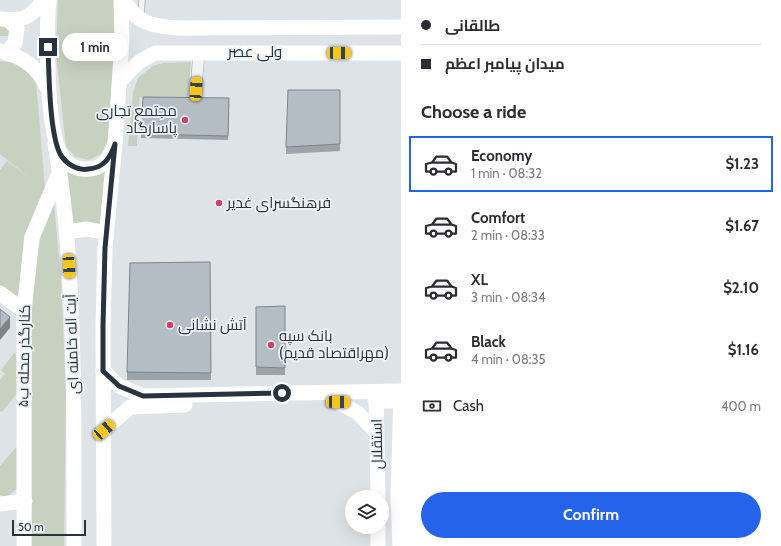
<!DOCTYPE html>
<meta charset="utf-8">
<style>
body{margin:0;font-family:Cabin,Cairo,sans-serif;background:#f7f7f7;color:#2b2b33;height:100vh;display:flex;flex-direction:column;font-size:15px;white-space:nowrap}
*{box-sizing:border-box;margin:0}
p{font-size:13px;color:#7c7c81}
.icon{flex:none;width:22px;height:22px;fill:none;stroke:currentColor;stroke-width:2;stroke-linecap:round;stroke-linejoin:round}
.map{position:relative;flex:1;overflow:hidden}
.details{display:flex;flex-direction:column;background:#fff;width:380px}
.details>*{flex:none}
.top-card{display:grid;align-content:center;height:88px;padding:0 20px;background:#fff}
.tools{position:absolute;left:345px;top:490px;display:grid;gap:8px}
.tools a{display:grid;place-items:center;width:44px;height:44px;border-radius:50%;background:#fff;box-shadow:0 4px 16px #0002;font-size:20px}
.scale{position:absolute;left:12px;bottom:10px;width:74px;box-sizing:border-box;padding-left:4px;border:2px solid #27333f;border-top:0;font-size:11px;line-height:14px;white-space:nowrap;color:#27333f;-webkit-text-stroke:3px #edf2f5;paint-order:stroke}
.end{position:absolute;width:18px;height:18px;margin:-9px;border:5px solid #27333f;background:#fff;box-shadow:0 0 0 2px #fff}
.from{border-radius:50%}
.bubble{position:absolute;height:28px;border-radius:14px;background:#fff;box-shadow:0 4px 16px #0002;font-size:13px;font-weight:700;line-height:28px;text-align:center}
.car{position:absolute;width:12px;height:24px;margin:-12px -6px;border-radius:5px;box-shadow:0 0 3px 1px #0007;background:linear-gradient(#f5c518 24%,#345 0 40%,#f5c518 0 76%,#345 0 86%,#f5c518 0)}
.top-card b{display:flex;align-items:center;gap:14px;height:38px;font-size:15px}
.top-card b+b{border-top:1px solid #e1e1e2}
.top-card i{width:10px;height:10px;background:#2b2b33}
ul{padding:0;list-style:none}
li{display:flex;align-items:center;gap:12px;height:56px;margin:0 8px 6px;padding:0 12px;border:2px solid transparent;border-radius:0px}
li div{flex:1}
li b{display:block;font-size:15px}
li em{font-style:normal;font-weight:700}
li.current{border-color:#2563eb}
li>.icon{width:36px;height:36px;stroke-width:1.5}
h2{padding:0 20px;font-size:18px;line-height:48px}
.pay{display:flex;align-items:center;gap:10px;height:44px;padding:0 20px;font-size:15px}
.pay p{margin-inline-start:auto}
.cta{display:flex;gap:8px;margin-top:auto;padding:8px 20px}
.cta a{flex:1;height:46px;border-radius:24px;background:#2563eb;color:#fff;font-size:16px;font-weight:700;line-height:46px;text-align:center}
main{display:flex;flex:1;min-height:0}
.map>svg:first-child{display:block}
.green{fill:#c6d2bf}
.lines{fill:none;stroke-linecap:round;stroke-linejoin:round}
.lane-casing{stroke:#a3abb2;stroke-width:7}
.street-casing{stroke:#a3abb2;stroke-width:12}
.lane{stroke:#f1f3f6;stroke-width:5.5}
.street{stroke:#f1f3f6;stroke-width:11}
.secondary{stroke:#fff;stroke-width:15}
.wall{fill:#9ca3a9}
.shaded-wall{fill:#7f8489}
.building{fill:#b5bdc4;stroke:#7f8489}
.route{stroke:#27333f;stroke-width:5}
.poi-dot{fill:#ce416b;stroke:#edf2f5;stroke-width:1.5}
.labels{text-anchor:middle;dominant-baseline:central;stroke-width:3.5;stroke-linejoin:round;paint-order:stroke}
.street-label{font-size:15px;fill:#27333f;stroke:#edf2f5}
.poi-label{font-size:15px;fill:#27333f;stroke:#edf2f5;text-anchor:start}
</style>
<main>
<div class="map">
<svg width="401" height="546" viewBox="0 0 401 546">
<rect width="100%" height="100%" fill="#dee3e8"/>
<g class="green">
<path d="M58,0H114L116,40L112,109L107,142L101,154L89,160L76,157L66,147L56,53Z"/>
<path d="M0,26L10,28L9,36H0Z"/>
<path d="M0,61L19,63L36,81L45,189L24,237L19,293L14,298L0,288V170L7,161L31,179L0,154Z"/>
<path d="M191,62L188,98L140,97L137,146H128L133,92L138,78L153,66L163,63Z"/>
<path d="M67,168L107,169L101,225L74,226Z"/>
<path d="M54,205L61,277L66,393L64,546H32V311L34,274L41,236Z"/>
<path d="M15,352L19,364L18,392L2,412L0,411V380L5,374L1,370Z"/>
<path d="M18,445L19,487L7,497L0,495V466Z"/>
</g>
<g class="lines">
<defs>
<path id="lane" d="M141,18L142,0"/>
<path id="street" d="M195,101L199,52"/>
</defs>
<use href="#lane" class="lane-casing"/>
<use href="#street" class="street-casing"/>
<use href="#lane" class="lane"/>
<use href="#street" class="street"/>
<g class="secondary">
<path d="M49,0C46,32 46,128 61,155C66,164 78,171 89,169C104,168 110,157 115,144L122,41L121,0"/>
<path d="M124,0C138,25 153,26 179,28L401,27"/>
<path d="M0,19C21,21 31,19 43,0"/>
<path d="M0,51C24,56 38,68 48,89"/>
<path d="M6,53L15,43L17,28L8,20"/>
<path d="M120,81L139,62L155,53H401"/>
<path d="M55,143C60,175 65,207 67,239C75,341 74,444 74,546"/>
<path d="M66,232L87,229L107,233"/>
<path d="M0,293L24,311"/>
<path d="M103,371L119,386L143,396L401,391"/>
<path d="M376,392L378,497"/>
<path d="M375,401H401"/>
<path d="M338,402L358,413L376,432"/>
<path d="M104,430L130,407L185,405"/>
<path d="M0,504L25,501"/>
<path d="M378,527V546"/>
<path d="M24,546V311L32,237L59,173"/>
<path d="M104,546L103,326L105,248L115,144"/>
<path d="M400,546L398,499L401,391"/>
</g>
</g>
<g class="wall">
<path d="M340,90V151L286,154V147Z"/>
<path d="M229,98L228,140L141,138V134Z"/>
<path d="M210,262L211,380H127V372Z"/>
<path d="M285,306V375H256V307Z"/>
</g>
<path class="shaded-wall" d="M10,317V328L0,340V329Z"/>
<g class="building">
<path d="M288,90H340V144L286,147Z"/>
<path d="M143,97L229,98L228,136L141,134Z"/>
<path d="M210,262L211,373L127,372L130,263Z"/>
<path d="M285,306V368L256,367V307Z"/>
<path d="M0,309L10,317L0,329Z"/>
</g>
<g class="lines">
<path class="route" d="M48,47C49,70 49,139 62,157C68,165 79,171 88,169C104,168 110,158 115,144L105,248L103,326V371L119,386L143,396L282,393"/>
</g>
<g class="poi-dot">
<circle cx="185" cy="120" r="4"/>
<circle cx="219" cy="203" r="4"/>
<circle cx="170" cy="325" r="4"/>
<circle cx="271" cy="345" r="4"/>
</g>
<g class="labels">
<g class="street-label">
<text x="255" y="52">ولی عصر</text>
<text transform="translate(72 344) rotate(-92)">آیت اله خامنه ای</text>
<text transform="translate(24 356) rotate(-89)">کنارگذر محله ب۵</text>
<text transform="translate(377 444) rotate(-91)">استقلال</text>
</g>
<g class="poi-label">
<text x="177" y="111" text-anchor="end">مجتمع تجاری<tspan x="177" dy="17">پاسارگاد</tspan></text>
<text x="227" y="203">فرهنگسرای غدیر</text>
<text x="178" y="325">آتش نشانی</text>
<text x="279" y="336">بانک سپه<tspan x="279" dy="17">(مهراقتصاد قدیم)</tspan></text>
</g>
</g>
</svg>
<div class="tools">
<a><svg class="icon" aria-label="layers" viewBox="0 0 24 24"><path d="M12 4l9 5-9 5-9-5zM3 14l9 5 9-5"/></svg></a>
</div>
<div class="scale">50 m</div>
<i class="end from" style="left:282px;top:393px"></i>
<i class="end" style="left:48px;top:47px"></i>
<div class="bubble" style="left:62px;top:33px;width:66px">1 min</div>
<i class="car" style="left:339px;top:53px;rotate:90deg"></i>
<i class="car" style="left:196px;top:89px;rotate:4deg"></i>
<i class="car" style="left:69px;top:266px;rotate:177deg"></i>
<i class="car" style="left:338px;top:402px;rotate:89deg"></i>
<i class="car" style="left:104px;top:430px;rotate:49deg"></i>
</div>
<section class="details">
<div class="top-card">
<b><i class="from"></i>طالقانی</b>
<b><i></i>میدان پیامبر اعظم</b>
</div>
<h2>Choose a ride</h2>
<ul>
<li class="current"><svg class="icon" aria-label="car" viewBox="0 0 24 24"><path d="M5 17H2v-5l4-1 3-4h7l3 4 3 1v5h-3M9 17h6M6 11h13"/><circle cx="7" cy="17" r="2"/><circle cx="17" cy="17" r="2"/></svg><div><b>Economy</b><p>1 min · 08:32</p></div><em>$1.23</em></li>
<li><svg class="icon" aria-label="car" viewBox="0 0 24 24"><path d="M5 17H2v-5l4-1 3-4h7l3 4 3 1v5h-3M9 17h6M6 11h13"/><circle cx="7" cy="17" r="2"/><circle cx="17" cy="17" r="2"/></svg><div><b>Comfort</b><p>2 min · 08:33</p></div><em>$1.67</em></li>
<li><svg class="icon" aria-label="car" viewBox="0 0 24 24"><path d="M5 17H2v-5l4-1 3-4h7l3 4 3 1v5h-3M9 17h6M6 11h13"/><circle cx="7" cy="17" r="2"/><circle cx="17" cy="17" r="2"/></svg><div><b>XL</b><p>3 min · 08:34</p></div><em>$2.10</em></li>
<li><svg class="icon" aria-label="car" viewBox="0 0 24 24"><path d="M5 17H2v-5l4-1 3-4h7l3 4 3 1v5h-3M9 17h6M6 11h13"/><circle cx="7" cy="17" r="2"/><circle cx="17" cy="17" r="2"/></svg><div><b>Black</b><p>4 min · 08:35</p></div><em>$1.16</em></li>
</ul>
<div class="pay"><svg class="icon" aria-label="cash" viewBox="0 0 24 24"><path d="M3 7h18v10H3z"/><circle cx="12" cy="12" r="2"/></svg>Cash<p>400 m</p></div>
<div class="cta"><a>Confirm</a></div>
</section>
</main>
